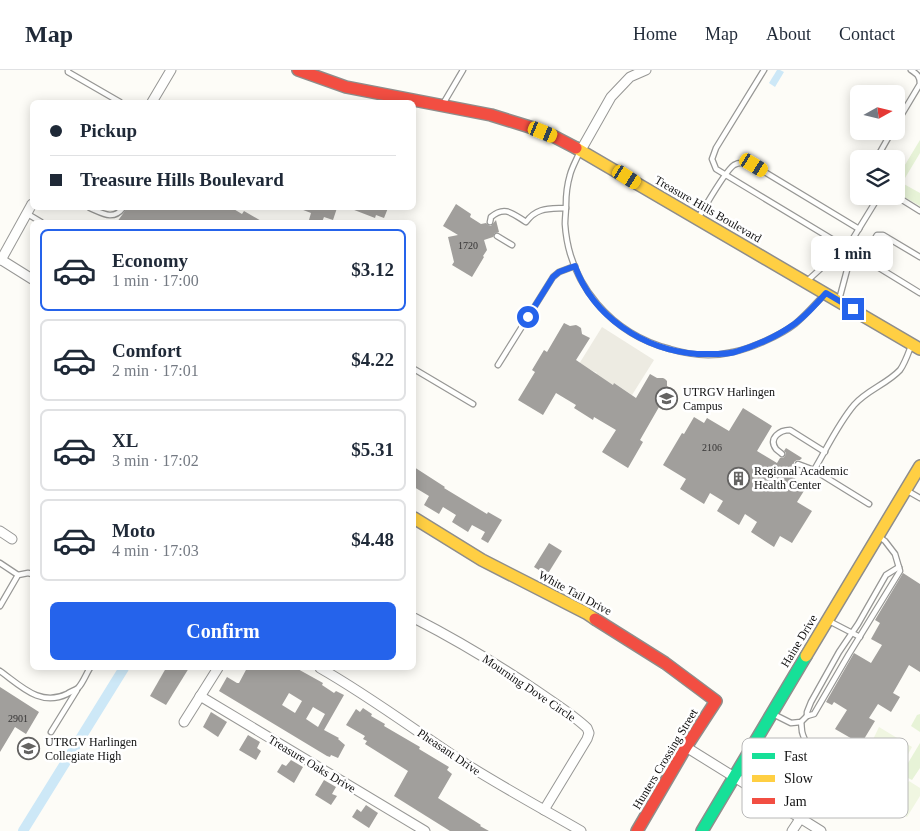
<!DOCTYPE html>
<meta charset="utf-8">
<style>
body{margin:0;font-family:Georgia,serif;background:#f6f6f7;color:#1f2937;height:100vh;display:flex;flex-direction:column;font-size:19px;white-space:nowrap}
*{box-sizing:border-box;margin:0}
p{font-size:16px;color:#747a83}
.icon{flex:none;width:28px;height:28px;fill:none;stroke:currentColor;stroke-width:2;stroke-linecap:round;stroke-linejoin:round}
.map{position:relative;flex:1;overflow:hidden}
.side{position:absolute;left:30px;top:150px;width:386px;height:450px;display:flex;flex-direction:column;background:#fff;border-radius:8px;box-shadow:0 2px 12px #0003}
.side>*{flex:none}
.top-card{position:absolute;left:30px;top:30px;width:386px;height:110px;border-radius:8px;box-shadow:0 2px 12px #0003;display:grid;align-content:center;height:110px;padding:0 20px;background:#fff}
.needle{width:32px;rotate:82deg}
.controls{position:absolute;left:850px;top:15px;display:grid;gap:10px}
.controls a{display:grid;place-items:center;width:55px;height:55px;border-radius:8px;background:#fff;box-shadow:0 2px 12px #0003;font-size:25px}
.end{position:absolute;width:22px;height:22px;margin:-11px;border:6px solid #2563eb;background:#fff;box-shadow:0 0 0 2px #fff}
.from{border-radius:50%}
.bubble{position:absolute;height:35px;border-radius:8px;background:#fff;box-shadow:0 2px 12px #0003;font-size:16px;font-weight:800;line-height:35px;text-align:center}
.car{position:absolute;width:15px;height:30px;margin:-15px -8px;border-radius:6px;box-shadow:0 0 4px 1px #0007;background:linear-gradient(#f5c518 24%,#345 0 40%,#f5c518 0 76%,#345 0 86%,#f5c518 0)}
.top-card b{display:flex;align-items:center;gap:18px;height:48px;font-size:19px}
.top-card b+b{border-top:1px solid #e0e1e3}
.top-card i{width:12px;height:12px;background:#1f2937}
ul{padding:9px 0 0;list-style:none}
li{display:flex;align-items:center;gap:15px;height:82px;margin:0 10px 8px;padding:0 10px;border:2px solid #e0e1e3;border-radius:8px}
li div{flex:1}
li b{display:block;font-size:19px}
li em{font-style:normal;font-weight:800}
li.selected{border-color:#2563eb}
li>.icon{width:45px;height:45px;stroke-width:1.5}
.primary-button{display:flex;gap:10px;margin-top:auto;padding:10px 20px}
.primary-button a{flex:1;height:58px;border-radius:8px;background:#2563eb;color:#fff;font-size:20px;font-weight:800;line-height:58px;text-align:center}
header{display:flex;align-items:center;gap:30px;box-sizing:border-box;height:70px;padding:0 25px;background:#fff;border-bottom:1px solid #e0e1e3}
header strong{font-size:24px}
nav{display:flex;gap:28px;margin-inline-start:auto;font-size:18px}
.map>svg:first-child{display:block}
.green{fill:#e7f3d7}
.pitch{fill:#f0f6e1}
.plaza{fill:#edebe2}
.water{fill:#cde8f7}
.lines{fill:none;stroke-linecap:round;stroke-linejoin:round}
.canal{stroke:#cde8f7;stroke-width:10}
.building{fill:#a19f9c;fill-rule:evenodd}
.lane-casing{stroke:#979795;stroke-width:7}
.street-casing{stroke:#979795;stroke-width:11}
.fast-casing{stroke:#8e8d8b;stroke-width:14}
.slow-casing{stroke:#8e8d8b;stroke-width:14}
.jam-casing{stroke:#8e8d8b;stroke-width:14}
.lane{stroke:#fffffe;stroke-width:4.5}
.street{stroke:#fffffe;stroke-width:9}
.fast{stroke:#16e098;stroke-width:11}
.slow{stroke:#ffcf43;stroke-width:11}
.jam{stroke:#f24e42;stroke-width:11}
.route{stroke:#2563eb;stroke-width:6}
.labels{text-anchor:middle;dominant-baseline:central;stroke-width:5;stroke-linejoin:round;paint-order:stroke}
.number-label{font-size:10px;fill:#353434}
.street-label{font-size:12px;fill:#111;stroke:#fff}
.poi-label{font-size:12px;fill:#111;stroke:#fff;text-anchor:start}
.key{fill:#fff;stroke:#b8b8b8;stroke-width:1}
.key-label{font-size:14px;fill:#111}
</style>
<header>
<strong>Map</strong>
<nav><a>Home</a><a>Map</a><a>About</a><a>Contact</a></nav>
</header>
<div class="map">
<svg width="920" height="761" viewBox="0 0 920 761">
<rect width="100%" height="100%" fill="#fdfcf7"/>
<g class="green">
<path d="M920,70V83L902,113L920,123V136L899,124L897,108Z"/>
<path d="M920,644V662L911,656L917,645Z"/>
<path d="M920,673V698L912,710L904,706L902,703Z"/>
</g>
<g class="pitch">
<path d="M879,657L912,677L900,699L868,680Z"/>
<path d="M909,711L920,718V726L907,747L892,739Z"/>
</g>
<path class="plaza" d="M602,257L654,290L632,325L614,313L613,315L596,304L597,303L579,294Z"/>
<path class="water" d="M777,0H780L784,2L775,17L769,13Z"/>
<g class="lines">
<path class="canal" d="M23,761L124,598"/>
</g>
<g class="building">
<path d="M456,134L471,144L470,147L481,154L486,153L488,155L491,156L496,150L499,162L495,163L493,167L484,170L487,180L483,186L484,187L472,207L452,195L454,192L448,167L458,165L443,156Z"/>
<path d="M127,138H232L242,144L244,141L263,152H117Z"/>
<path d="M298,138H337L333,150L324,147L322,152H316L309,150L311,143Z"/>
<path d="M349,138H388L384,148L376,145L375,148Z"/>
<path d="M564,253L570,256L576,255L578,256L581,258L582,264L590,268L576,290L613,315L614,313L636,328L650,304L657,308H663L665,309L667,311V316L675,320L663,340L659,337L640,370L643,372L628,398L602,382L616,360L594,347L593,350L574,338L576,335L556,323L543,345L518,330L535,302L532,300L544,280L547,282Z"/>
<path d="M743,338L772,356L757,381L777,393L780,388H783L785,386L786,383L784,381L786,378L802,388L800,390H797L794,392V395L796,398L791,406L807,416L797,432L812,441L792,473L780,466L774,477L751,462L757,452L745,444L739,455L717,441L723,431L710,423L704,434L680,419L686,409L663,395L682,363L684,364L694,347L704,353L707,348L729,361Z"/>
<path d="M414,397L445,417L444,418L487,444L488,442L502,450L488,473L481,469L485,462L472,455L468,462L452,452L456,445L443,437L439,444L424,435L429,426L414,417Z"/>
<path d="M549,473L562,481L547,505L534,497Z"/>
<path d="M903,503L920,514V602L909,595L893,623L900,627L891,642L878,634L869,648L875,651L861,674L835,659L847,640L834,632L832,635L826,632L854,583L871,593L882,575L871,569L880,553L875,550Z"/>
<path d="M166,598H189L166,635L150,626Z"/>
<path d="M247,598H296L323,613L322,615L334,623L336,621L344,625L324,660L339,668L338,669L345,675L338,688L331,685L330,687L327,686L219,621L227,607L237,613H239ZM289,623L302,631L295,643L282,635ZM313,637L325,644L318,657L306,649Z"/>
<path d="M0,617L39,642L26,664L15,657L0,682Z"/>
<path d="M363,638L372,644L371,646L385,654L384,656L420,677L419,679L449,697L447,700L452,704L438,728L481,755L480,756L489,761H450L394,726L408,701L365,674L367,671L363,669L365,666L346,655L356,639L360,642Z"/>
<path d="M211,642L227,652L218,667L203,657Z"/>
<path d="M248,665L260,672L257,678L261,681L256,690L239,680Z"/>
<path d="M291,690L303,697L294,713L277,702L282,694L286,696Z"/>
<path d="M324,710L336,717L332,724L337,726L331,735L315,725Z"/>
<path d="M366,735L378,743L369,758L352,747L357,739L361,742Z"/>
</g>
<g class="lines">
<defs>
<g id="lane">
<path d="M68,0V2L120,32"/>
<path d="M764,0L716,78L712,89L716,99L845,177"/>
<path d="M443,34L463,0"/>
<path d="M896,54L920,14C920,6 917,4 911,0"/>
<path d="M580,81C577,89 572,97 570,105C567,115 566,125 566,135C566,141 565,148 565,154C569,215 612,264 670,279C690,285 713,287 733,282C752,278 781,265 795,254C806,245 815,234 825,224"/>
<path d="M879,89V84L892,61"/>
<path d="M896,126L920,141"/>
<path d="M90,138C102,143 113,151 123,138"/>
<path d="M26,143L41,152"/>
<path d="M698,148C706,136 724,102 734,95C740,91 747,93 753,95L859,159"/>
<path d="M490,152L491,147C505,135 513,144 526,152C537,137 549,139 566,138"/>
<path d="M497,166L512,175"/>
<path d="M851,185L863,188L920,223"/>
<path d="M863,188L877,165H883L920,187"/>
<path d="M806,212L852,170L879,126"/>
<path d="M839,230L851,185L852,170"/>
<path d="M498,295L553,207L559,202L575,196"/>
<path d="M414,299L473,334"/>
<path d="M782,384C780,382 778,381 776,379C768,368 780,360 790,360L825,382"/>
<path d="M798,394L814,400"/>
<path d="M906,420L920,428"/>
<path d="M869,434L814,400C827,378 838,354 854,335C867,320 887,314 900,300C905,293 908,284 911,276"/>
<path d="M0,493L18,505"/>
<path d="M0,536L18,505L28,503L32,504"/>
<path d="M829,551L860,567"/>
<path d="M0,601C21,616 40,637 67,624C70,622 75,620 78,618C83,613 86,604 90,598"/>
<path d="M773,644L791,653L801,652L807,646L814,644L849,584L900,501L895,484L885,471L878,466"/>
<path d="M807,646V642L811,632L839,582L858,554L886,505L899,497"/>
<path d="M801,652C802,656 801,661 803,665C806,678 825,682 837,683"/>
<path d="M51,662L77,620"/>
</g>
<g id="street">
<path d="M152,32L171,0"/>
<path d="M581,80L611,27L630,7L646,0"/>
<path d="M0,189L32,209"/>
<path d="M1,190L32,134"/>
<path d="M0,461L12,469"/>
<path d="M414,548C455,569 495,593 534,619C551,631 571,643 587,658L589,663L587,669L544,740"/>
<path d="M320,598C371,627 417,662 466,694C504,718 543,739 581,761"/>
<path d="M200,626L425,761"/>
<path d="M184,652L218,598"/>
<path d="M686,677L821,761"/>
<path d="M792,761L800,749"/>
</g>
<path id="fast" d="M702,761L806,586"/>
<g id="slow">
<path d="M576,78L920,279"/>
<path d="M414,448L482,490L586,543L595,549"/>
<path d="M806,586L920,396"/>
</g>
<g id="jam">
<path d="M298,0L346,17L491,45L533,58L553,66L576,78"/>
<path d="M595,549L665,593L716,631L686,677L637,761"/>
</g>
</defs>
<use href="#lane" class="lane-casing"/>
<use href="#street" class="street-casing"/>
<use href="#fast" class="fast-casing"/>
<use href="#slow" class="slow-casing"/>
<use href="#jam" class="jam-casing"/>
<use href="#lane" class="lane"/>
<use href="#street" class="street"/>
<use href="#fast" class="fast"/>
<use href="#slow" class="slow"/>
<use href="#jam" class="jam"/>
</g>
<g class="lines">
<path class="route" d="M528,247L553,207L559,202L575,196C593,247 644,280 697,284C710,284 723,285 735,282C755,276 776,267 793,255C805,247 816,234 826,223L853,239"/>
</g>
<defs>
<symbol id="university-ring" viewBox="-11 -11 22 22"><circle r="9.5" fill="#fff" stroke="#646362" stroke-width="1.5"/><path d="M0-5L7-2L0 1L-7-2ZM-4 1L0 2.5L4 1V4Q0 6-4 4Z" fill="#646362"/></symbol>
<symbol id="building-ring" viewBox="-11 -11 22 22"><circle r="9.5" fill="#fff" stroke="#646362" stroke-width="1.5"/><path d="M-4-6H4V6H1V3H-1V6H-4ZM-2.5-4.3h1.7v1.8h-1.7ZM.8-4.3h1.7v1.8H.8ZM-2.5-1h1.7V.8h-1.7ZM.8-1h1.7V.8H.8Z" fill="#646362"/></symbol>
<symbol id="school-ring" viewBox="-11 -11 22 22"><circle r="9.5" fill="#fff" stroke="#646362" stroke-width="1.5"/><path d="M0-5L7-2L0 1L-7-2ZM-4 1L0 2.5L4 1V4Q0 6-4 4Z" fill="#646362"/></symbol>
</defs>
<g fill-rule="evenodd">
<use href="#university-ring" x="654" y="316" width="25" height="25"/>
<use href="#building-ring" x="726" y="396" width="25" height="25"/>
<use href="#school-ring" x="16" y="666" width="25" height="25"/>
</g>
<g class="labels">
<g class="number-label">
<text x="468" y="175">1720</text>
<text x="712" y="377">2106</text>
<text x="18" y="648">2901</text>
</g>
<g class="street-label">
<text transform="translate(708 139) rotate(30)">Treasure Hills Boulevard</text>
<text transform="translate(575 523) rotate(28)">White Tail Drive</text>
<text transform="translate(799 571) rotate(-59)">Haine Drive</text>
<text transform="translate(529 618) rotate(34)">Mourning Dove Circle</text>
<text transform="translate(449 682) rotate(34)">Pheasant Drive</text>
<text transform="translate(665 689) rotate(-59)">Hunters Crossing Street</text>
<text transform="translate(312 694) rotate(31)">Treasure Oaks Drive</text>
</g>
<g class="poi-label">
<text x="683" y="322">UTRGV Harlingen<tspan x="683" dy="14">Campus</tspan></text>
<text x="754" y="401">Regional Academic<tspan x="754" dy="14">Health Center</tspan></text>
<text x="45" y="672">UTRGV Harlingen<tspan x="45" dy="14">Collegiate High</tspan></text>
</g>
</g>
<rect x="742" y="668" width="166" height="80" rx="8" class="key"/>
<rect x="752" y="683" width="23" height="6" fill="#16e098"/>
<rect x="752" y="705" width="23" height="7" fill="#ffcf43"/>
<rect x="752" y="728" width="23" height="6" fill="#f24e42"/>
<g class="key-label">
<text x="784" y="691">Fast</text>
<text x="784" y="713">Slow</text>
<text x="784" y="736">Jam</text>
</g>
</svg>
<div class="controls">
<a><svg class="needle" viewBox="-14 -14 28 28"><path d="M0-13l5 13h-10z" fill="#e53935"/><path d="M0 13l5-13h-10z" fill="#747a83"/></svg></a>
<a><svg class="icon" aria-label="layers" viewBox="0 0 24 24"><path d="M12 4l9 5-9 5-9-5zM3 14l9 5 9-5"/></svg></a>
</div>
<i class="end from" style="left:528px;top:247px"></i>
<i class="end" style="left:853px;top:239px"></i>
<div class="bubble" style="left:811px;top:166px;width:82px">1 min</div>
<i class="car" style="left:543px;top:62px;rotate:112deg"></i>
<i class="car" style="left:754px;top:95px;rotate:121deg"></i>
<i class="car" style="left:627px;top:107px;rotate:122deg"></i>
<div class="top-card">
<b><i class="from"></i>Pickup</b>
<b><i></i>Treasure Hills Boulevard</b>
</div>
<section class="side">
<ul>
<li class="selected"><svg class="icon" aria-label="car" viewBox="0 0 24 24"><path d="M5 17H2v-5l4-1 3-4h7l3 4 3 1v5h-3M9 17h6M6 11h13"/><circle cx="7" cy="17" r="2"/><circle cx="17" cy="17" r="2"/></svg><div><b>Economy</b><p>1 min · 17:00</p></div><em>$3.12</em></li>
<li><svg class="icon" aria-label="car" viewBox="0 0 24 24"><path d="M5 17H2v-5l4-1 3-4h7l3 4 3 1v5h-3M9 17h6M6 11h13"/><circle cx="7" cy="17" r="2"/><circle cx="17" cy="17" r="2"/></svg><div><b>Comfort</b><p>2 min · 17:01</p></div><em>$4.22</em></li>
<li><svg class="icon" aria-label="car" viewBox="0 0 24 24"><path d="M5 17H2v-5l4-1 3-4h7l3 4 3 1v5h-3M9 17h6M6 11h13"/><circle cx="7" cy="17" r="2"/><circle cx="17" cy="17" r="2"/></svg><div><b>XL</b><p>3 min · 17:02</p></div><em>$5.31</em></li>
<li><svg class="icon" aria-label="car" viewBox="0 0 24 24"><path d="M5 17H2v-5l4-1 3-4h7l3 4 3 1v5h-3M9 17h6M6 11h13"/><circle cx="7" cy="17" r="2"/><circle cx="17" cy="17" r="2"/></svg><div><b>Moto</b><p>4 min · 17:03</p></div><em>$4.48</em></li>
</ul>
<div class="primary-button"><a>Confirm</a></div>
</section>
</div>
